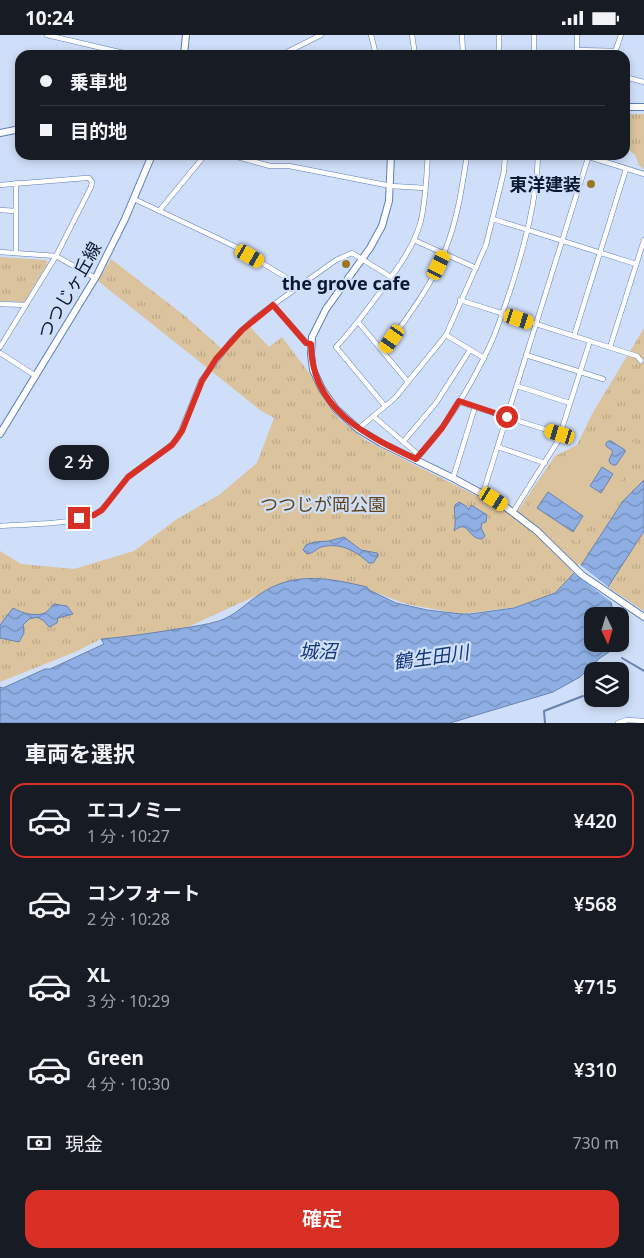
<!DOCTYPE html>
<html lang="ja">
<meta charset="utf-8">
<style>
body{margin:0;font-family:"Noto Sans","Noto Sans JP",sans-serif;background:#242831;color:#f1f3f6;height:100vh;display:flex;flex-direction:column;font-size:19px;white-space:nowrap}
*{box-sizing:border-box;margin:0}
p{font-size:16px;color:#9ea1a6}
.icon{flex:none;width:28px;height:28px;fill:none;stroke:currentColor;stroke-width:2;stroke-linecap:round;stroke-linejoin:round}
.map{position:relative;height:688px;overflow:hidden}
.drawer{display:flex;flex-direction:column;background:#171b24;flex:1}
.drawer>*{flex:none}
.top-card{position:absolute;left:15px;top:15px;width:615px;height:110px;border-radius:15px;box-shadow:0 2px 8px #0003;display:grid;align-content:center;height:110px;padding:0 25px;background:#171b24}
.needle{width:32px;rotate:176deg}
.controls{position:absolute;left:584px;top:572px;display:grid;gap:10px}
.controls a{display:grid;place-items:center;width:45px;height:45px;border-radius:10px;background:#171b24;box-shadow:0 2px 8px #0003;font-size:25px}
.end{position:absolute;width:22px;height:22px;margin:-11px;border:6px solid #d93025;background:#fff;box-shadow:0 0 0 2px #fff}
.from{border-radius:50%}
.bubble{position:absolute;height:35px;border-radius:15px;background:#171b24;box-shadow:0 2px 8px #0003;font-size:16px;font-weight:600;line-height:35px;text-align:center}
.car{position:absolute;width:15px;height:30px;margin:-15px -8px;border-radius:6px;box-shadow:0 0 4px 1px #0007;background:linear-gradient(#f5c518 24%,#345 0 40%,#f5c518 0 76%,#345 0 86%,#f5c518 0)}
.top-card b{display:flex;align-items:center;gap:18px;height:48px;font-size:19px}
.top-card b+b{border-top:1px solid #363941}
.top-card i{width:12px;height:12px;background:#f1f3f6}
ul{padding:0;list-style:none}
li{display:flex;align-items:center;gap:15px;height:75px;margin:0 10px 8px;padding:0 15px;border:2px solid transparent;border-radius:15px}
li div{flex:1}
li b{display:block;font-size:19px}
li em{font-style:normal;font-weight:600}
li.current{border-color:#d93025}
li>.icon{width:45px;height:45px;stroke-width:1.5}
h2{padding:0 25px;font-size:22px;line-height:60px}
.pay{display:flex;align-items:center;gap:12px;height:55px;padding:0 25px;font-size:19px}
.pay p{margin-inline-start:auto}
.button{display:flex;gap:10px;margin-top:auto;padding:10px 25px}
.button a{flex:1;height:58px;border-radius:15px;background:#d93025;color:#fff;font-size:20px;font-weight:600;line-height:58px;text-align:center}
.status{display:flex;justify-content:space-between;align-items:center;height:35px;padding:0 25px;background:#171b24;direction:ltr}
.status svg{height:14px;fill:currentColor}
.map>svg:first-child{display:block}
.park{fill:url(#park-tufts)}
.garden{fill:#dac39d}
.water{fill:url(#water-waves);stroke:#6882ae}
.pier{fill:#d0dff9}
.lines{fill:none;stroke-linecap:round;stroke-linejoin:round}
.stream{stroke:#6882ae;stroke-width:2}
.street-casing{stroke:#5c7eb7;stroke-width:5.5}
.secondary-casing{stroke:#5c7eb7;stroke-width:8}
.street{stroke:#fff;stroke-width:4.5}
.secondary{stroke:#fff;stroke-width:6}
.route{stroke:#d93025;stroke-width:6}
.poi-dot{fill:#9d7422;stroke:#d0dff9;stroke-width:2}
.labels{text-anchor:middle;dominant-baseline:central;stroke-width:4.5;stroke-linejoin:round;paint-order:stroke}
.poi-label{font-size:18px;font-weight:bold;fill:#0c1a30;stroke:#d0dff9;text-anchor:end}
.street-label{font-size:18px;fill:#0c1a30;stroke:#d0dff9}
.park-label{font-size:18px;fill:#5d4519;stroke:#d0dff9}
.water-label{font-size:19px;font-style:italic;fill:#133775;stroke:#d0dff9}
</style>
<div class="status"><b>10:24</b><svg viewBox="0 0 49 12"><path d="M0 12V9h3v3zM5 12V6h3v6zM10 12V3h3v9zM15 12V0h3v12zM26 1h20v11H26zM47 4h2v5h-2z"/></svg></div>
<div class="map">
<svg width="644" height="688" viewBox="0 0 644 688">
<defs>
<pattern id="park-tufts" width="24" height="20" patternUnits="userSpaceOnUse" patternTransform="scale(1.25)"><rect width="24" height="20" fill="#dac39d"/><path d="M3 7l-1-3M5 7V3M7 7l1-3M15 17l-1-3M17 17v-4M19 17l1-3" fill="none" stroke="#baa788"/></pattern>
<pattern id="water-waves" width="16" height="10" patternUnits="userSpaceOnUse" patternTransform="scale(1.25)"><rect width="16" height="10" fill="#8fafe4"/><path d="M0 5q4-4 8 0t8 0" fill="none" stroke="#738eb9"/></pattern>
</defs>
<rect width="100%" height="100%" fill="#d0dff9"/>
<g class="park">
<path d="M630,79H644V134L639,130L635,120L625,111V99Z"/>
<path d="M0,222L46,225L48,228L25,266L23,267L0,266Z"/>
<path d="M111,224L185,281L222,314H227L249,291L269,312L282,302L309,338L337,382L365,405L515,480L555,421L577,410L592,379L644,293V576L600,547L555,558L516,572L461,579L406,569L369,555L309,544L260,559L177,597L101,604L75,617L0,647V516L21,529L74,534L134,516L177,484L219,460L257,428L274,383L260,375L98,246Z"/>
</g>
<path class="garden" d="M608,389L643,414L577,508L526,475L559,428L582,420Z"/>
<g class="water">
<path d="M608,406H611L625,415V417L616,430H613L610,428L609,425L613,416L606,411V408Z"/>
<path d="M602,432L613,439L601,458L590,451Z"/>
<path d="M644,445V496L608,552L614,581H592V609H611L609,617L600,623L580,642L553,657L450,688H0V652L3,653L45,634H50L104,609L101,604C127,602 152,598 177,594C191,592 205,590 219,586C236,580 245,569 260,559C294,536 329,543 367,552L369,555L396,568L427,575L461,579H470L514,573L555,558L580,532L623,466Z"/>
<path d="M548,457L583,481L573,497L537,473Z"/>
<path d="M459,467L466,471L469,475L471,470L487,480L486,487L482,488L481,493L485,501L482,504C467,504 469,483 454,496C457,484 453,478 455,470Z"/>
<path d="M344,502L361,515L377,518L378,521L373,528H369C356,516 340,507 321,512C316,514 314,518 307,519L303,515L306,510L314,507L329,506Z"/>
<path d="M54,569L67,571L73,579L58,583L57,588L49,592L44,586L37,582L29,584L23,590L24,598L19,607L0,603V590L13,573C22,578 35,582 45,578C48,576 51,572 54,569Z"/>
</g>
<path class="pier" d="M579,529L611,554L614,569L571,536Z"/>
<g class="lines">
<g class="stream">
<path d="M622,623L644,636"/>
<path d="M545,688L544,676L583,661"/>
</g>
<defs>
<g id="street">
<path d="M47,0L132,20"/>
<path d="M371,0L376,20"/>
<path d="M412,0L415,20"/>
<path d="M462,0L463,20"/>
<path d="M499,0V20"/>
<path d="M577,0V15L616,16"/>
<path d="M281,20L321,0"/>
<path d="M534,20V0"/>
<path d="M614,20L621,0"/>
<path d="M625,42L644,47"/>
<path d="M230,120L270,131H289L391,151L425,153"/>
<path d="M583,120L644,139"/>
<path d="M0,150L86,143H89L92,147L91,152L56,221L0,312"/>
<path d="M134,164L234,211L300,251"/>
<path d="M0,175L16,176"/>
<path d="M159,176L205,120"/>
<path d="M493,184L636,229"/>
<path d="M414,205L476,233"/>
<path d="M0,217L56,221L95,243"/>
<path d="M16,218V148"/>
<path d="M460,265L637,321L641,326"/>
<path d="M0,269L26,270"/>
<path d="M273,270L307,308L311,309"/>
<path d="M359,288L408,347"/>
<path d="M446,300L484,323"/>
<path d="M574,301L626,134"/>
<path d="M610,312L644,205"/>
<path d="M383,316C405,285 430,254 444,218C457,187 462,153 467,120"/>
<path d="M0,318L36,341"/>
<path d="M526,320L603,344"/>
<path d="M517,351L570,368"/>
<path d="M459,367L560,399"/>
<path d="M385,371L336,312C355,292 370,271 386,249C400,230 413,212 420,189C426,167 426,143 428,120"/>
<path d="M373,381L419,420"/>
<path d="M358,394L395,363L446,300L486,210L504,136L505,120"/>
<path d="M403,407L436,368L470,315"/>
<path d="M498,412L545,428"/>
<path d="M416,424C446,392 471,351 490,310C499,291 505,270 512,250C525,208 537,164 538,120"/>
<path d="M453,443L475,372"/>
<path d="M483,458L589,120"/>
<path d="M513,477L558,406L590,306"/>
<path d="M0,491C23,489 85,490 101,475C111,466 119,450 131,440C146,427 165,418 178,403L201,346L232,305L253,285L273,270L336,225L352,218L391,242"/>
<path d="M618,688L627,685L644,686"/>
</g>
<g id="secondary">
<path d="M184,20L186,0"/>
<path d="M625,72H644"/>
<path d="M0,98L20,94"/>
<path d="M391,120L389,166L382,191L370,213L326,274L312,302L311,319L313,335L322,354L336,374L358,394L381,408L453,443L503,470L537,496L582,540L644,582"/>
<path d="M0,399L97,240L125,184L152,120"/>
</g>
</defs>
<use href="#street" class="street-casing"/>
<use href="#secondary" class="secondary-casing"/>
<use href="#street" class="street"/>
<use href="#secondary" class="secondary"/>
</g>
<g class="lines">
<path class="route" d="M79,483L94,480L102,475L128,442L172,410L182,396L202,346L216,324L242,295L273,270L306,308L311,309C311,374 365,400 416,424L442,393L459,366L507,382"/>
</g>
<g class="poi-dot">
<circle cx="591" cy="149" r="5"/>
<circle cx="346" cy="229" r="5"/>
</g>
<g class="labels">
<g class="poi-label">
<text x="581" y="149">東洋建装</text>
<text x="346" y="248" text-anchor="middle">the grove cafe</text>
</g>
<g class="street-label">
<text transform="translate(69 255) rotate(-60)">つつじヶ丘線</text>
</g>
<g class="park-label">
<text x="323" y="469">つつじが岡公園</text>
</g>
<g class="water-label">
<text x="318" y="616">城沼</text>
<text transform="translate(431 622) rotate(-8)">鶴生田川</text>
</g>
</g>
</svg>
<div class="controls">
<a><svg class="needle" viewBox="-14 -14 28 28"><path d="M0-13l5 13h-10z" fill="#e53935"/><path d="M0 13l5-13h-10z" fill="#9ea1a6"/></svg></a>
<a><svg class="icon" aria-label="layers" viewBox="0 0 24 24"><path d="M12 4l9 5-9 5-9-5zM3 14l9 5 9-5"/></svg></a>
</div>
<i class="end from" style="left:507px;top:382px"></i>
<i class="end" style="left:79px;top:483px"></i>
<div class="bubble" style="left:49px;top:410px;width:60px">2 分</div>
<i class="car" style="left:250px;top:221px;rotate:120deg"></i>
<i class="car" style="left:439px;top:230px;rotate:26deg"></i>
<i class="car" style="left:519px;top:284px;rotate:108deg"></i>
<i class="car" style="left:392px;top:304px;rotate:215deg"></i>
<i class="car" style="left:560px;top:399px;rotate:287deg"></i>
<i class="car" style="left:494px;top:464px;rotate:122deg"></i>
<div class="top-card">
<b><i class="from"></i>乗車地</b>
<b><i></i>目的地</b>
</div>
</div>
<section class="drawer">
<h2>車両を選択</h2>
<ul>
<li class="current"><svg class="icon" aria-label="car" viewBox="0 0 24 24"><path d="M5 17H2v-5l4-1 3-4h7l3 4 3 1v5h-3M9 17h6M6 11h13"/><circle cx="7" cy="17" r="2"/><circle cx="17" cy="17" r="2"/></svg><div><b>エコノミー</b><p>1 分 · 10:27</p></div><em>¥420</em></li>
<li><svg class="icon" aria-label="car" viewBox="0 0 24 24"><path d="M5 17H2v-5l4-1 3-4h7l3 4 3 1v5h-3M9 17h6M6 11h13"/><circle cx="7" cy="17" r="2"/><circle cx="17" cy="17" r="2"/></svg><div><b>コンフォート</b><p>2 分 · 10:28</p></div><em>¥568</em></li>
<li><svg class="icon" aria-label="car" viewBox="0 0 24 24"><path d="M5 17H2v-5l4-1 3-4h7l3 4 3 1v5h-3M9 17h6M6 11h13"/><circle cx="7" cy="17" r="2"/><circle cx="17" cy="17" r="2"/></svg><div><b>XL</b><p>3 分 · 10:29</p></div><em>¥715</em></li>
<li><svg class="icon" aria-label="car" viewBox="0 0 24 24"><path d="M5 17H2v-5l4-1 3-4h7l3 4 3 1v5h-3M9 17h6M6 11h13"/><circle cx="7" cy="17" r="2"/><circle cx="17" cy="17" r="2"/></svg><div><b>Green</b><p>4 分 · 10:30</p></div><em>¥310</em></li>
</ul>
<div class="pay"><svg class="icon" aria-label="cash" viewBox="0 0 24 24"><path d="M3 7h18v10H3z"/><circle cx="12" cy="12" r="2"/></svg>現金<p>730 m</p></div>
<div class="button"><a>確定</a></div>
</section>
